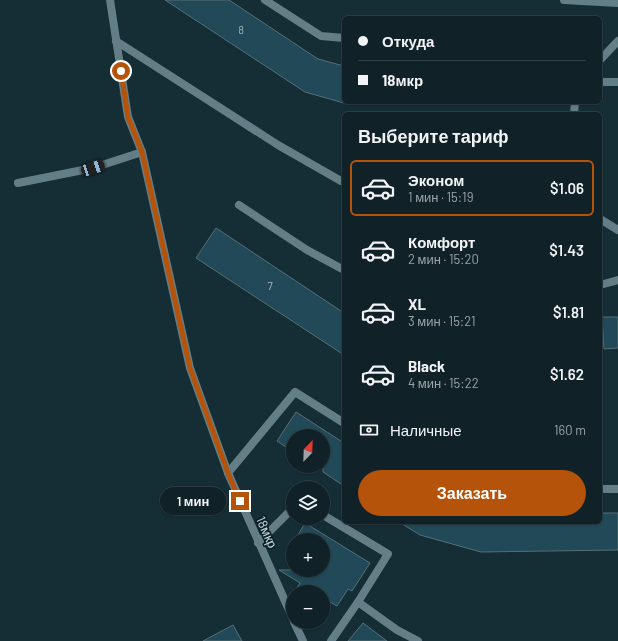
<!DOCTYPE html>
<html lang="ru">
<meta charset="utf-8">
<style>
body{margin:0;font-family:Barlow,sans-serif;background:#192a30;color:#f1f3f6;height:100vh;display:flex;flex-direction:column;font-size:15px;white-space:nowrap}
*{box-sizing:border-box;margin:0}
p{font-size:13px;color:#9ca4a8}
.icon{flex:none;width:22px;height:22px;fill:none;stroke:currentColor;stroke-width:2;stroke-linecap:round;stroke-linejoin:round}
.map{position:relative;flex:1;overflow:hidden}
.details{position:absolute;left:342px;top:112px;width:260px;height:412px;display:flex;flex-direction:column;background:#102228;border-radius:6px;box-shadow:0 1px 3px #0004,0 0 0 1px #303f45}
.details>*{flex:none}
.guide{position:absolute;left:342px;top:16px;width:260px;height:88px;border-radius:6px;box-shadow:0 1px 3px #0004,0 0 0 1px #303f45;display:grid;align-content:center;height:88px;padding:0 16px;background:#102228}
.needle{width:26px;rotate:23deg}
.controls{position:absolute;left:286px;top:429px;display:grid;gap:8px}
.controls a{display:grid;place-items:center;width:44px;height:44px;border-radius:50%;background:#102228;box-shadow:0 1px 3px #0004,0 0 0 1px #303f45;font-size:20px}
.end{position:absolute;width:18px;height:18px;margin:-9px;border:5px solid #b45309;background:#fff;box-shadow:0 0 0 2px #fff}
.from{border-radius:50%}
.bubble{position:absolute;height:28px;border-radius:14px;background:#102228;box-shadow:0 1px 3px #0004,0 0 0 1px #303f45;font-size:13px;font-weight:600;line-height:28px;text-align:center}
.car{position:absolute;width:12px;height:24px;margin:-12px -6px;border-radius:5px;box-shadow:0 0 3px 1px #0007;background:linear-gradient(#222 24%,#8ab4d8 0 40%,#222 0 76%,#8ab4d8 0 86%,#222 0)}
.guide b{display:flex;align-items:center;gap:14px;height:38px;font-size:15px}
.guide b+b{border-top:1px solid #303f45}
.guide i{width:10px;height:10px;background:#f1f3f6}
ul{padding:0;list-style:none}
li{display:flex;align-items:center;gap:12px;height:56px;margin:0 8px 6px;padding:0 8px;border:2px solid transparent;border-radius:6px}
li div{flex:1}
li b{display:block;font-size:15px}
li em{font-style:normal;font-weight:600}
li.selected{border-color:#b45309}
li>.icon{width:36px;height:36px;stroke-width:1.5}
h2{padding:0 16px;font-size:18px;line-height:48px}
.pay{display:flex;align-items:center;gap:10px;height:44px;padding:0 16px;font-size:15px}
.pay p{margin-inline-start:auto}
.primary-button{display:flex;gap:8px;margin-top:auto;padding:8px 16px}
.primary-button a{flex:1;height:46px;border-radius:24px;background:#b45309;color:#fff;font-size:16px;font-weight:600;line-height:46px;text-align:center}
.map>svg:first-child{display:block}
.building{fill:#224957;stroke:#556f78}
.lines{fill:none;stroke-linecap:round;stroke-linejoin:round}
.service{stroke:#647e87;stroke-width:8}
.minor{stroke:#647e87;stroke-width:8}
.route{stroke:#b45309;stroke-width:5}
.labels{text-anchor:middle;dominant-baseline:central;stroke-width:3.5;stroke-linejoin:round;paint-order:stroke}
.number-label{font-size:11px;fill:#a2b6be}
.street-label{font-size:13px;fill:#cddbe1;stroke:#0b232b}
</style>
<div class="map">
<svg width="618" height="641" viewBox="0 0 618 641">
<rect width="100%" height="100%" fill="#152d35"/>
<g class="building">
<path d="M165,0H229L318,59L344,66V103L305,92Z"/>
<path d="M216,228L344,313V355L196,258Z"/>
<path d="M602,317H618V348L604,349Z"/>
<path d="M296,412L344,443V486L323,472V436H293V452L277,441Z"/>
<path d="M600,513H618V550L481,552L420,535L399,522H600Z"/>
<path d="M305,523L370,563L352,591L348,589L337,606L323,598V592H294L300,583L279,570H323V540H295Z"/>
<path d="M363,623L387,641H348Z"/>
<path d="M233,625L242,641H203Z"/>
</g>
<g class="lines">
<g class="service">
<path d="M265,0L321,36L344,38"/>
<path d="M564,0L618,3"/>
<path d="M116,41L278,145L341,181H344"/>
<path d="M600,82H618"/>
<path d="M239,205L307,250L344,270"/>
<path d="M600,285L618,280"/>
<path d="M228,473L295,392L344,423"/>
<path d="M600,489H618"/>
<path d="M323,515L388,554L358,602"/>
<path d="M258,543L293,508"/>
<path d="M331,641L358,602L397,630L418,641"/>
</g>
<g class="minor">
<path d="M110,0L128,117L142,152L190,368L228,473L293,619"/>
<path d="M600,60L618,41"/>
<path d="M574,114L575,102"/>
<path d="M18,183L93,168L142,152"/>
<path d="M600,219L618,230"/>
<path d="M294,622L303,641"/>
</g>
</g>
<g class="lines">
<path class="route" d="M121,71L128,117L142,152L190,368L228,473L240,501"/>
</g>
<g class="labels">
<g class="number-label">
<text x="241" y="29">8</text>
<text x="270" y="285">7</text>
</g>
<g class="street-label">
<text transform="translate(267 532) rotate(66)">18мкр</text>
</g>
</g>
</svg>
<div class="controls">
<a><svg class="needle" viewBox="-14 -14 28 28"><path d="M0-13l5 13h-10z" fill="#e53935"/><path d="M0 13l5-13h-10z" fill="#9ca4a8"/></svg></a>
<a><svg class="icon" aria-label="layers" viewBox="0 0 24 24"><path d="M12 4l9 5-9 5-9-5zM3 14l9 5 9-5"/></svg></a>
<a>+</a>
<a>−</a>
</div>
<i class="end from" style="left:121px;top:71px"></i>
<i class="end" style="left:240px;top:501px"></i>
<div class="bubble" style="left:160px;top:487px;width:66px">1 мин</div>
<i class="car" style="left:93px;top:168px;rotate:72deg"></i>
<div class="guide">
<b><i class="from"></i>Откуда</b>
<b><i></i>18мкр</b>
</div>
<section class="details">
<h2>Выберите тариф</h2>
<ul>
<li class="selected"><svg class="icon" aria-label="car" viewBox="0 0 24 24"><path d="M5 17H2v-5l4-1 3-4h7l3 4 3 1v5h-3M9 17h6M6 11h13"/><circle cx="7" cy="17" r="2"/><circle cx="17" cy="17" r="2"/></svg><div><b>Эконом</b><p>1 мин · 15:19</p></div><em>$1.06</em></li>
<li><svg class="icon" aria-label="car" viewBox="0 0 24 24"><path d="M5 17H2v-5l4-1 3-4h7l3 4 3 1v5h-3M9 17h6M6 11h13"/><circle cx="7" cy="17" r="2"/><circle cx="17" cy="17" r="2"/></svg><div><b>Комфорт</b><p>2 мин · 15:20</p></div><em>$1.43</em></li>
<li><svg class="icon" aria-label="car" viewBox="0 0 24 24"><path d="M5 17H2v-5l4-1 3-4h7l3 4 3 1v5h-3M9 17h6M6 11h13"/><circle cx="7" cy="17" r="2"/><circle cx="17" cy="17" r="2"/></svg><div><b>XL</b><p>3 мин · 15:21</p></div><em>$1.81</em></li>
<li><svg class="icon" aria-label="car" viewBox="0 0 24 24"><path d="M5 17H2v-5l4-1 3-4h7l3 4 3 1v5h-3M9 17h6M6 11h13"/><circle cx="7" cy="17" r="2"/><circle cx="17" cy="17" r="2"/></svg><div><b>Black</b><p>4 мин · 15:22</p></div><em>$1.62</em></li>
</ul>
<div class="pay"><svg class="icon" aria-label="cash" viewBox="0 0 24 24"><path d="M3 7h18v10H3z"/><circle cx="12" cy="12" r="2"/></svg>Наличные<p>160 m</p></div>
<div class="primary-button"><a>Заказать</a></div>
</section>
</div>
